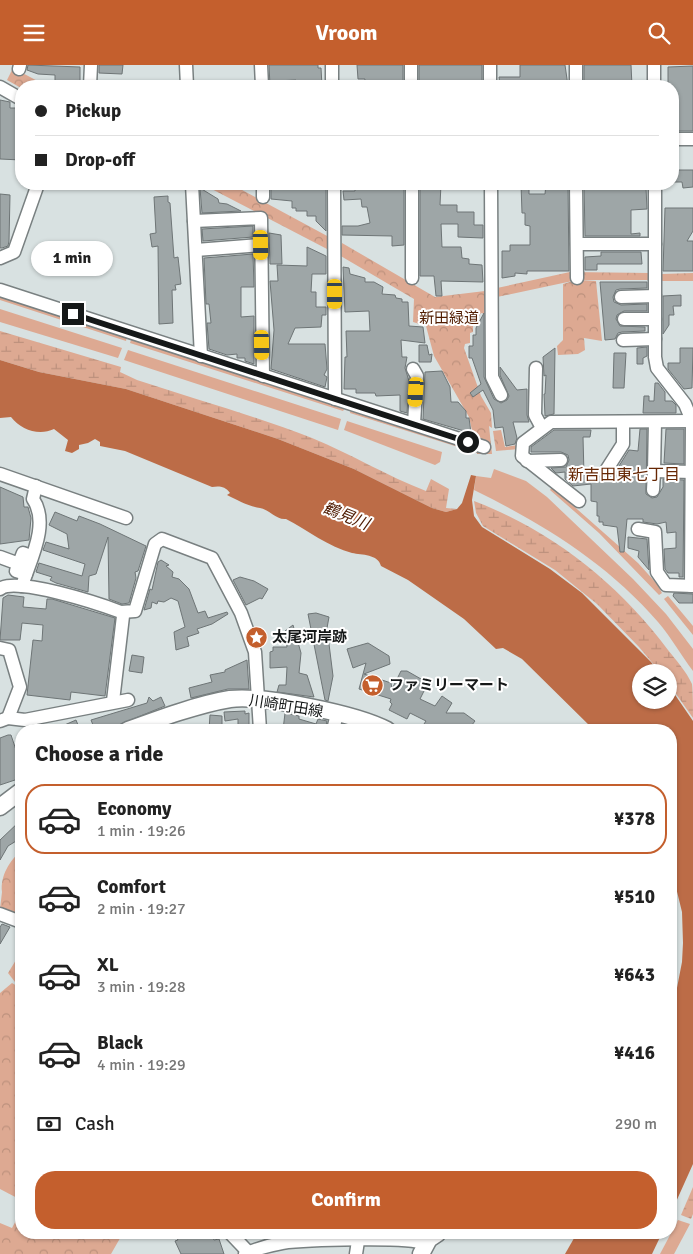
<!DOCTYPE html>
<meta charset="utf-8">
<style>
body{margin:0;font-family:Signika,"Noto Sans JP",sans-serif;background:#f6f6f6;color:#222;height:100vh;display:flex;flex-direction:column;font-size:19px;white-space:nowrap}
*{box-sizing:border-box;margin:0}
p{font-size:16px;color:#767676}
.icon{flex:none;width:28px;height:28px;fill:none;stroke:currentColor;stroke-width:2;stroke-linecap:round;stroke-linejoin:round}
.map{position:relative;flex:1;overflow:hidden}
.side{position:absolute;left:15px;top:659px;width:662px;height:515px;display:flex;flex-direction:column;background:#fff;border-radius:20px;box-shadow:0 1px 4px #0004}
.side>*{flex:none}
.hud{position:absolute;left:15px;top:15px;width:664px;height:110px;border-radius:20px;box-shadow:0 1px 4px #0004;display:grid;align-content:center;height:110px;padding:0 20px;background:#fff}
.buttons{position:absolute;left:632px;top:599px;display:grid;gap:10px}
.buttons a{display:grid;place-items:center;width:45px;height:45px;border-radius:50%;background:#fff;box-shadow:0 1px 4px #0004;font-size:25px}
.end{position:absolute;width:22px;height:22px;margin:-11px;border:6px solid #151818;background:#fff;box-shadow:0 0 0 2px #fff}
.from{border-radius:50%}
.bubble{position:absolute;height:35px;border-radius:18px;background:#fff;box-shadow:0 1px 4px #0004;font-size:16px;font-weight:800;line-height:35px;text-align:center}
.car{position:absolute;width:15px;height:30px;margin:-15px -8px;border-radius:6px;box-shadow:0 0 4px 1px #0007;background:linear-gradient(#f5c518 24%,#345 0 40%,#f5c518 0 76%,#345 0 86%,#f5c518 0)}
.hud b{display:flex;align-items:center;gap:18px;height:48px;font-size:19px}
.hud b+b{border-top:1px solid #e0e0e0}
.hud i{width:12px;height:12px;background:#222}
ul{padding:0;list-style:none}
li{display:flex;align-items:center;gap:15px;height:70px;margin:0 10px 8px;padding:0 10px;border:2px solid transparent;border-radius:20px}
li div{flex:1}
li b{display:block;font-size:19px}
li em{font-style:normal;font-weight:800}
li.current{border-color:#c45f2d}
li>.icon{width:45px;height:45px;stroke-width:1.5}
h2{padding:0 20px;font-size:22px;line-height:60px}
.pay{display:flex;align-items:center;gap:12px;height:55px;padding:0 20px;font-size:19px}
.pay p{margin-inline-start:auto}
.button{display:flex;gap:10px;margin-top:auto;padding:10px 20px}
.button a{flex:1;height:58px;border-radius:20px;background:#c45f2d;color:#fff;font-size:20px;font-weight:800;line-height:58px;text-align:center}
header{display:flex;justify-content:space-between;align-items:center;height:65px;padding:0 20px;background:#c45f2d;color:#fff;font-size:22px;font-weight:800}
.map>svg:first-child{display:block}
.green{fill:#dda992}
.forest{fill:url(#forest-crowns)}
.wetland{fill:url(#wetland-marsh)}
.water{fill:#bc6c47}
.building{fill:#9ea6a7;stroke:#6e7576}
.lines{fill:none;stroke-linecap:round;stroke-linejoin:round}
.minor-casing{stroke:#798081;stroke-width:15}
.major-casing{stroke:#798081;stroke-width:19}
.minor{stroke:#fff;stroke-width:12}
.major{stroke:#fff;stroke-width:16}
.route{stroke:#151818;stroke-width:6}
.labels{text-anchor:middle;dominant-baseline:central;stroke-width:4;stroke-linejoin:round;paint-order:stroke}
.park-label{font-size:15px;fill:#511d01;stroke:#fff}
.poi-label{font-size:15px;font-weight:bold;fill:#151818;stroke:#fff;text-anchor:start}
.street-label{font-size:15px;fill:#151818;stroke:#fff}
.neighbourhood-label{font-size:16px;fill:#662704;stroke:#fff}
.water-label{font-size:16px;font-style:italic;fill:#4e1a00;stroke:#fff}
</style>
<header><svg class="icon" aria-label="menu" viewBox="0 0 24 24"><path d="M4 6h16M4 12h16M4 18h16"/></svg>Vroom<svg class="icon" aria-label="search" viewBox="0 0 24 24"><circle cx="10" cy="10" r="6"/><path d="M15 15l6 6"/></svg></header>
<div class="map">
<svg width="693" height="1189" viewBox="0 0 693 1189">
<defs>
<pattern id="forest-crowns" width="20" height="18" patternUnits="userSpaceOnUse" patternTransform="scale(1.25)"><rect width="20" height="18" fill="#dda992"/><path d="M2 6a3 3 0 1 1 6 0M12 15a3 3 0 1 1 6 0" fill="none" stroke="#bd917d"/></pattern>
<pattern id="wetland-marsh" width="20" height="14" patternUnits="userSpaceOnUse" patternTransform="scale(1.25)"><rect width="20" height="14" fill="#dda992"/><path d="M1 5h8M5 5V1M11 12h8M15 12V8" fill="none" stroke="#bd917d"/></pattern>
</defs>
<rect width="100%" height="100%" fill="#d8e1e1"/>
<g class="green">
<path d="M0,230L127,272L126,276L0,235Z"/>
<path d="M0,244L122,283L118,293L0,257Z"/>
<path d="M131,275L139,277L140,275L345,343L343,346L130,278Z"/>
<path d="M128,285L341,354L338,365L124,295Z"/>
<path d="M351,344L472,383L477,388L350,348Z"/>
<path d="M347,356L442,387L440,397L435,400L344,365Z"/>
<path d="M494,404L526,416L547,432L633,514L666,549L693,584V606C681,590 671,572 658,557C607,498 543,459 474,425L476,411L491,413Z"/>
<path d="M552,422L638,498L657,519L662,528L659,530L599,468L550,425Z"/>
<path d="M668,531L693,561V570L664,534Z"/>
<path d="M678,1155L690,1159L674,1189H660Z"/>
</g>
<g class="forest">
<path d="M13,3L47,21L21,23L7,15Z"/>
<path d="M202,119H231L329,172L327,184Z"/>
<path d="M342,178L435,232L485,226V249L481,248L473,261V267L470,268V278L465,279L464,283L481,331L491,348L492,363L489,361L492,389H477L475,377L469,371L473,370L469,352L434,291L426,261L413,257L414,234L339,190Z"/>
<path d="M570,207L650,208V215H580L596,216L602,276L584,273L585,285L578,289L558,290L557,281L563,275V219L577,215L497,232V223Z"/>
<path d="M693,208V216H662V209Z"/>
<path d="M501,365L505,382L518,380L519,384L496,386L493,366Z"/>
<path d="M21,786V852L0,844L2,827C0,811 10,795 21,786Z"/>
<path d="M16,895L21,899V910L15,917L8,908Z"/>
<path d="M12,918L17,921L21,920V1135L0,1124V928Z"/>
<path d="M21,1146V1168H123L111,1189H0V1158L12,1163Z"/>
</g>
<g class="wetland">
<path d="M0,266L121,302L120,307L137,315C195,334 255,351 312,373C351,389 387,411 426,426L431,414L449,424L446,443L457,444L446,447L432,443L354,404L278,374L126,324L39,307L0,295Z"/>
<path d="M474,436C552,466 618,518 668,585C676,595 686,606 692,619C693,627 693,643 693,653L669,619V608L660,607L639,582L597,539L555,505L483,461L476,448Z"/>
<path d="M693,1122V1149L691,1154L681,1150Z"/>
</g>
<g class="water">
<path d="M0,295L39,307L126,324L278,374L354,404L432,443L446,447L457,444L462,438L471,410L476,411L472,435L474,451L482,462L550,504L582,528L651,597L659,607L641,608V635H669V621L693,656V1099L671,1148V954L682,897L683,878L682,847L671,802V665H594L522,594L503,583L496,584L464,554L408,515L381,501C378,489 362,490 352,488C329,482 307,465 286,454C276,455 270,445 260,443C248,441 239,436 227,430L230,428C225,421 219,421 212,422L125,386L100,381V377L95,374L88,378L79,380V384L72,388L65,386L68,375L54,364C39,371 21,365 11,352L0,353Z"/>
<path d="M577,1168H662L652,1189H565Z"/>
</g>
<g class="building">
<path d="M28,0L80,2V21H60L55,17V10L38,9L27,5Z"/>
<path d="M99,0H123L122,9L99,8Z"/>
<path d="M269,0H318V3H321L322,21H296V15L276,16V21H270Z"/>
<path d="M357,0H403V21H364L365,14H358Z"/>
<rect x="419" y="0" width="63" height="21"/>
<path d="M520,0H565L568,21H500L499,12H520Z"/>
<path d="M584,0H631L632,21H584Z"/>
<path d="M693,1V66H672V21H668V2Z"/>
<path d="M0,35L10,37V43H21V95L0,94Z"/>
<path d="M672,105H693V122L683,123L682,117H672Z"/>
<path d="M355,119H404V180L392,181V171L342,170V161H358L370,158L367,142H362L361,134L344,135L343,126H355Z"/>
<path d="M420,119H441L440,140H457V147H474V160H483V173L458,172V159H441L442,182H461L462,193L469,194V199L482,200L483,217L441,216L442,231H436L434,211H420Z"/>
<path d="M521,119H529V129H545L546,119H568L569,206H527V209L515,208V211L502,213V186H510V180H530V161L525,160V148H522Z"/>
<path d="M584,119H642V123H646L647,144L631,145V169L640,168V171H585Z"/>
<path d="M275,122L326,124V166L316,156V151H307V146H296V143H292V136L271,134V124Z"/>
<path d="M200,123L218,134L219,138L227,139L241,146L202,148Z"/>
<path d="M0,129L10,130L9,176L8,181L2,183H0Z"/>
<path d="M168,131V137L170,138L174,193L178,192L181,219L175,220L176,225H172L173,258L159,259L158,181L152,182L150,169L156,168L154,132Z"/>
<path d="M665,143H693V166L687,176H693V206H663Z"/>
<path d="M253,161V172L203,176L202,164Z"/>
<path d="M269,168L281,170L282,199H270Z"/>
<path d="M307,182L326,191V209H312L311,227H316V242H326V250H322L321,262L295,263L288,279H325L327,304L324,310L327,312L325,322L271,304L274,265L270,216H278L277,200L307,201Z"/>
<path d="M601,187H641L642,199H597V205H585V192L601,191Z"/>
<path d="M253,189L254,222H241V252L254,251V299L245,296V293H237V289L227,290L209,284L207,258H211L209,239H206L204,193Z"/>
<path d="M343,202L349,203L350,209L365,213V217H374L383,222L382,229L395,230L396,233L402,234V237H408L409,261L423,262L425,278L401,275L402,292H407L405,303L409,316L407,348L400,346V330L376,331L375,328H356V324H344L345,292H347L346,266H370L369,246L345,247Z"/>
<path d="M600,217H647V223L620,224L616,225L613,232L614,237L621,240L647,239V246H624L617,250L616,254L620,261L645,262V266L622,267L618,268L615,274L605,275Z"/>
<path d="M681,230V241H673L674,250H669V260L663,269V231Z"/>
<path d="M484,248V312L494,334L501,338L507,335L509,331L500,310V302L517,325L527,324V350L529,357H513L517,373L515,379L506,381L503,362L495,363L493,345L483,325L473,332L470,328L481,319L472,293H469V281H473V270H476V263Z"/>
<path d="M419,280H427L429,290L432,289L431,297H419Z"/>
<path d="M647,282V291L643,293V299H637V283Z"/>
<path d="M555,283L554,349L545,351L544,329H545L546,310L544,311L543,292Z"/>
<path d="M680,283H693L692,323L684,324L668,304V298H680Z"/>
<path d="M614,288H626L624,323H613Z"/>
<path d="M442,306L450,322L451,337H458L466,346V353H469L471,368L423,354L425,307Z"/>
<path d="M655,318H658L665,327V336H672L676,340V348H643L644,331H649V336H654Z"/>
<path d="M640,364H647L646,429L652,433L657,432L663,422V414L684,415L683,512H679V508H668L665,504L664,484L676,483V467L667,468L666,457L657,459L643,457V454H627L624,487H620L617,462L603,460V457H599V451H597V437L591,436V419L573,421L565,414V407L556,408L551,403L566,402L569,395L568,390L561,387H531V382L554,365H591L590,372H583L584,410L607,412L618,410L619,401L629,385L638,386Z"/>
<path d="M666,364H684V399L664,398Z"/>
<path d="M0,422L23,432L24,442H28L31,453L29,475L0,479Z"/>
<path d="M55,447L77,456L79,451L100,459L146,481L138,506L135,507L136,513L129,538L122,539L109,534L108,472L96,509L89,511L88,527L56,518L50,515L52,512L36,507L39,498L82,511L85,499L43,485L46,477L69,484L67,469L49,460Z"/>
<path d="M628,472L647,474L649,505L638,492L639,486L628,483Z"/>
<path d="M161,495L169,500L166,501L173,507L172,512L179,514L189,524L198,548L205,546L208,553L227,547L228,549L212,559L197,564L199,568L187,572L189,581L176,585L174,567L185,562L178,536L171,533L164,537L158,536L157,539L152,537L151,543L144,545L150,524L152,525L158,497Z"/>
<path d="M240,512L254,516L268,524L262,534L260,533L246,540L233,515Z"/>
<path d="M674,528L693,529V538H679L673,531Z"/>
<path d="M8,530L24,532L23,542L46,544L47,534H52L115,553L105,631L71,627L70,635L27,630L33,575L42,576L43,560L22,558L20,575H0L3,533Z"/>
<path d="M316,548L329,552L327,563L333,611L328,636L325,635L308,549Z"/>
<path d="M293,560L301,588L299,608L307,610L314,632L277,627L279,620H286L287,602L270,603V587L273,586V582H287L285,566Z"/>
<path d="M368,578L389,591L390,599L364,609L391,618L392,624L401,606H407L428,618L420,634L435,641L442,631L452,638L446,648H464L475,656L468,665H420L426,656L410,648L407,654L389,645L392,639L390,637L391,634L359,624L366,598L353,603L347,584Z"/>
<path d="M132,590L144,592L142,608L129,606Z"/>
<path d="M247,595L249,624H228L191,633L189,623L212,617L210,610L225,607V605Z"/>
<path d="M149,632L153,636L161,632L165,641L106,665H95L91,655L147,638Z"/>
<path d="M245,646V649L249,648V664H238V654L225,656L224,647Z"/>
<path d="M285,648L299,651V654L316,659L318,654L327,656L325,665H283Z"/>
<path d="M210,650L222,651V665H209Z"/>
<path d="M76,655L80,665H53Z"/>
<path d="M8,670H11L18,691L21,690V713L0,720V673Z"/>
<path d="M21,755V773L8,781L0,795V775Z"/>
<path d="M2,859L10,862L0,879V862Z"/>
<path d="M180,1168H192L193,1170L210,1168L214,1175L219,1174L224,1189H181L175,1176L178,1175L175,1170Z"/>
</g>
<g class="lines">
<defs>
<g id="minor">
<path d="M186,0L187,21"/>
<path d="M261,0L262,21"/>
<path d="M332,0V21"/>
<path d="M411,0V21"/>
<path d="M490,0V21"/>
<path d="M576,0V21"/>
<path d="M654,0V21"/>
<path d="M19,4L20,0"/>
<path d="M90,21L91,0"/>
<path d="M0,22L21,34"/>
<path d="M672,74H693"/>
<path d="M192,119L201,291"/>
<path d="M263,119V132"/>
<path d="M334,119L335,334"/>
<path d="M412,119V213"/>
<path d="M491,119L492,312L501,330"/>
<path d="M576,119L577,213"/>
<path d="M655,119V292L657,303L685,339L692,356L691,521"/>
<path d="M194,156L261,153L263,311"/>
<path d="M577,179H655"/>
<path d="M196,185L261,180"/>
<path d="M0,193L14,187L38,119"/>
<path d="M0,225L484,382"/>
<path d="M621,232L655,231"/>
<path d="M624,254H655"/>
<path d="M623,275L655,274"/>
<path d="M536,303L535,350L542,363"/>
<path d="M413,304L417,311L414,358"/>
<path d="M655,357L654,406L692,407"/>
<path d="M527,396L561,395"/>
<path d="M607,404L623,379V357"/>
<path d="M0,409L126,453"/>
<path d="M653,425L654,406"/>
<path d="M579,436L522,391L523,378L551,357L693,356"/>
<path d="M638,464L655,467L657,507L666,520L693,521"/>
<path d="M0,492L19,499"/>
<path d="M26,509L16,506L23,488L31,491"/>
<path d="M22,521C30,495 50,459 33,434L36,421"/>
<path d="M0,524C15,511 100,539 121,547L123,551L113,636"/>
<path d="M121,547L135,546L155,479L162,474L212,493L241,548L255,587L260,665"/>
<path d="M0,583L9,585L20,622L8,653"/>
<path d="M0,656L8,653L25,655L128,635"/>
<path d="M333,665L337,649"/>
<path d="M0,849L21,857"/>
<path d="M230,1168L250,1189"/>
<path d="M245,1189C256,1184 271,1180 282,1178C304,1175 410,1171 425,1179"/>
<path d="M356,1189L358,1176"/>
</g>
<g id="major">
<path d="M128,665C158,654 199,639 230,634C264,630 357,649 387,665"/>
<path d="M0,742L21,726"/>
<path d="M421,1189L429,1174L438,1168"/>
</g>
</defs>
<use href="#minor" class="minor-casing"/>
<use href="#major" class="major-casing"/>
<use href="#minor" class="minor"/>
<use href="#major" class="major"/>
</g>
<g class="lines">
<path class="route" d="M73,249L468,377"/>
</g>
<defs>
<symbol id="sight-disc" viewBox="-11 -11 22 22"><circle r="9.5" fill="#c45f2d" stroke="#fff"/><path d="M0-6L1.8-2.2L6-1.7L2.9 1.2L3.7 5.4L0 3.3L-3.7 5.4L-2.9 1.2L-6-1.7L-1.8-2.2Z" fill="#fff"/></symbol>
<symbol id="supermarket-disc" viewBox="-11 -11 22 22"><circle r="9.5" fill="#c45f2d" stroke="#fff"/><path d="M-6-5.5h2.5l.6 2H6L4.5 2H-2.5L-4.4-4H-6ZM-1.5 3.2a1.3 1.3 0 1 0 .1 0ZM3 3.2a1.3 1.3 0 1 0 .1 0Z" fill="#fff"/></symbol>
</defs>
<g fill-rule="evenodd">
<use href="#sight-disc" x="244" y="560" width="25" height="25"/>
<use href="#supermarket-disc" x="360" y="608" width="25" height="25"/>
</g>
<g class="labels">
<g class="park-label">
<text x="449" y="253">新田緑道</text>
</g>
<g class="poi-label">
<text x="272" y="572">太尾河岸跡</text>
<text x="389" y="620">ファミリーマート</text>
</g>
<g class="street-label">
<text transform="translate(286 641) rotate(9)">川崎町田線</text>
</g>
<g class="neighbourhood-label">
<text x="624" y="410">新吉田東七丁目</text>
</g>
<g class="water-label">
<text transform="translate(346 451) rotate(22)">鶴見川</text>
</g>
</g>
</svg>
<div class="buttons">
<a><svg class="icon" aria-label="layers" viewBox="0 0 24 24"><path d="M12 4l9 5-9 5-9-5zM3 14l9 5 9-5"/></svg></a>
</div>
<i class="end from" style="left:468px;top:377px"></i>
<i class="end" style="left:73px;top:249px"></i>
<div class="bubble" style="left:31px;top:176px;width:82px">1 min</div>
<i class="car" style="left:261px;top:180px;rotate:179deg"></i>
<i class="car" style="left:335px;top:229px;rotate:180deg"></i>
<i class="car" style="left:262px;top:280px;rotate:179deg"></i>
<i class="car" style="left:416px;top:327px;rotate:184deg"></i>
<div class="hud">
<b><i class="from"></i>Pickup</b>
<b><i></i>Drop-off</b>
</div>
<section class="side">
<h2>Choose a ride</h2>
<ul>
<li class="current"><svg class="icon" aria-label="car" viewBox="0 0 24 24"><path d="M5 17H2v-5l4-1 3-4h7l3 4 3 1v5h-3M9 17h6M6 11h13"/><circle cx="7" cy="17" r="2"/><circle cx="17" cy="17" r="2"/></svg><div><b>Economy</b><p>1 min · 19:26</p></div><em>¥378</em></li>
<li><svg class="icon" aria-label="car" viewBox="0 0 24 24"><path d="M5 17H2v-5l4-1 3-4h7l3 4 3 1v5h-3M9 17h6M6 11h13"/><circle cx="7" cy="17" r="2"/><circle cx="17" cy="17" r="2"/></svg><div><b>Comfort</b><p>2 min · 19:27</p></div><em>¥510</em></li>
<li><svg class="icon" aria-label="car" viewBox="0 0 24 24"><path d="M5 17H2v-5l4-1 3-4h7l3 4 3 1v5h-3M9 17h6M6 11h13"/><circle cx="7" cy="17" r="2"/><circle cx="17" cy="17" r="2"/></svg><div><b>XL</b><p>3 min · 19:28</p></div><em>¥643</em></li>
<li><svg class="icon" aria-label="car" viewBox="0 0 24 24"><path d="M5 17H2v-5l4-1 3-4h7l3 4 3 1v5h-3M9 17h6M6 11h13"/><circle cx="7" cy="17" r="2"/><circle cx="17" cy="17" r="2"/></svg><div><b>Black</b><p>4 min · 19:29</p></div><em>¥416</em></li>
</ul>
<div class="pay"><svg class="icon" aria-label="cash" viewBox="0 0 24 24"><path d="M3 7h18v10H3z"/><circle cx="12" cy="12" r="2"/></svg>Cash<p>290 m</p></div>
<div class="button"><a>Confirm</a></div>
</section>
</div>
